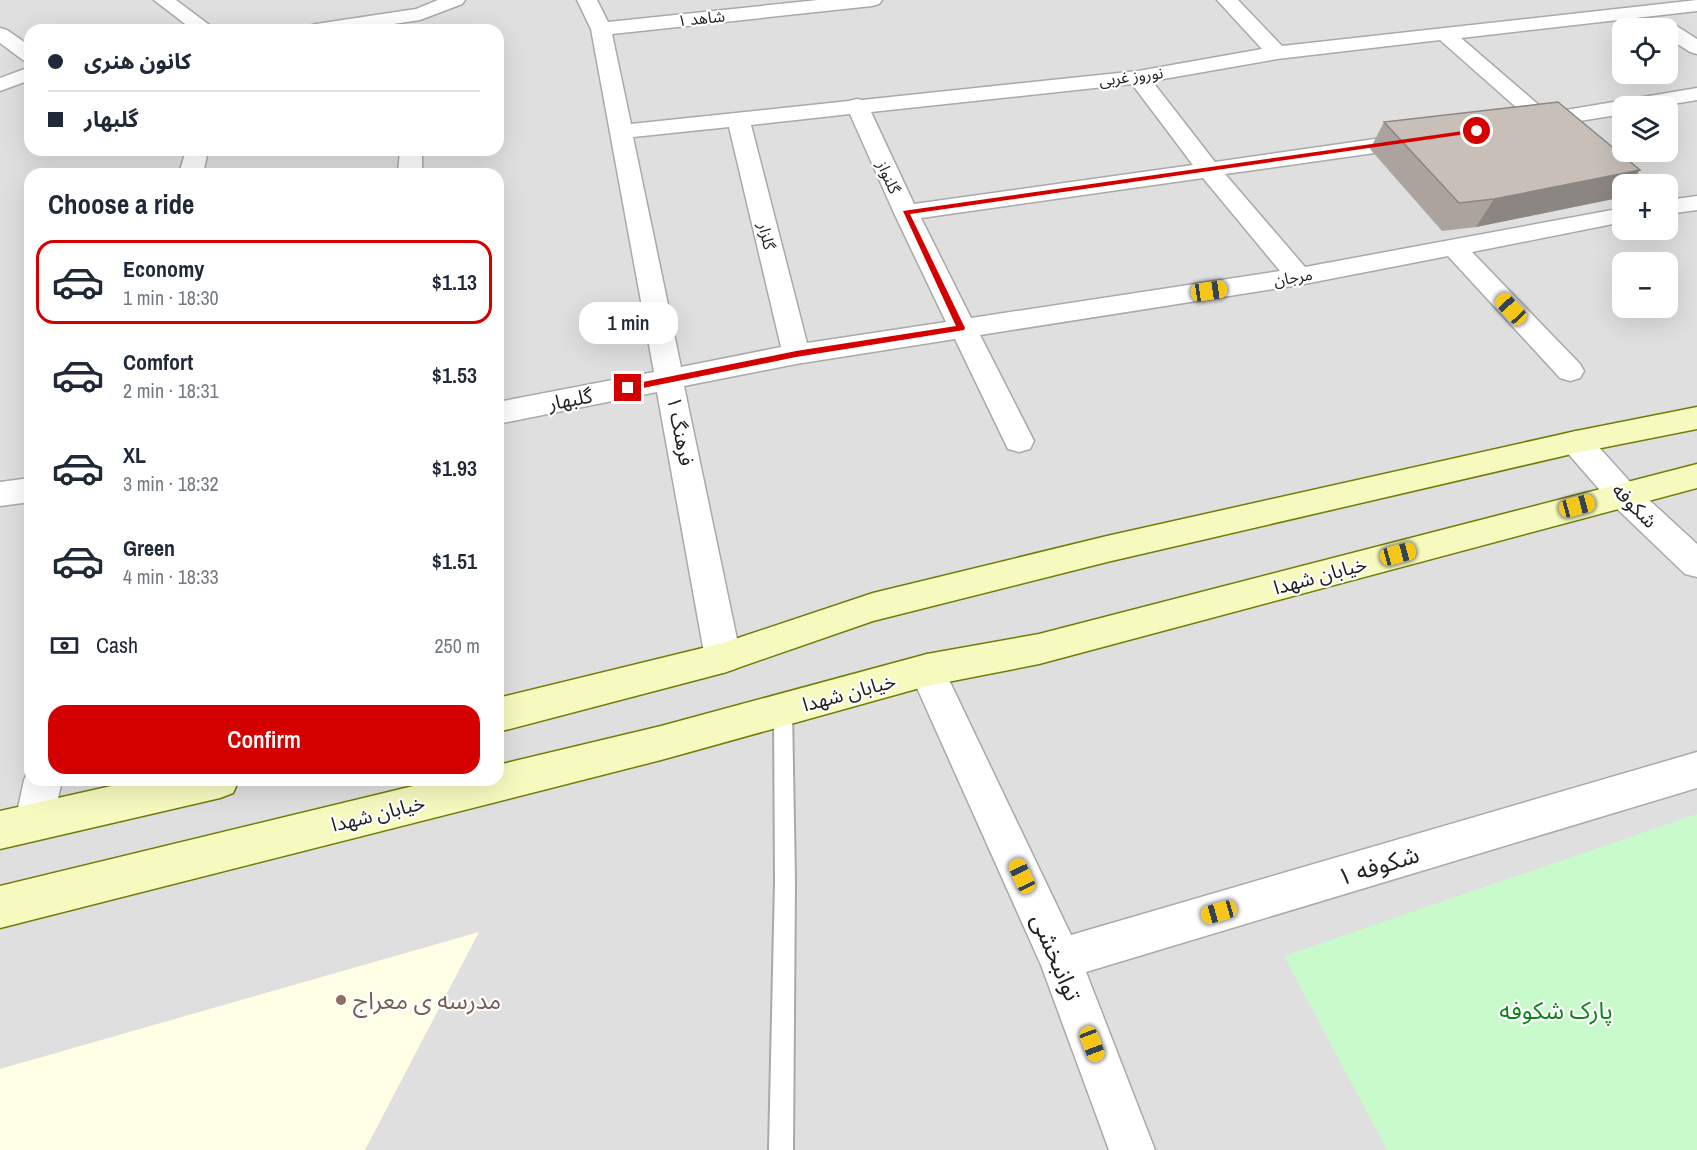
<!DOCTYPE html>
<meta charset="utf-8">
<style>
body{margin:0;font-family:"Archivo Narrow","Noto Sans Arabic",sans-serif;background:#f6f6f7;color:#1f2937;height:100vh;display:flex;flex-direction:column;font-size:22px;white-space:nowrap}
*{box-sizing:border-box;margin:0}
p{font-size:20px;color:#747a83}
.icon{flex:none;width:33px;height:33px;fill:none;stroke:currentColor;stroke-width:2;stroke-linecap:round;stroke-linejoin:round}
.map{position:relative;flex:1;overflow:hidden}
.side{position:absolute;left:24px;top:168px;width:480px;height:618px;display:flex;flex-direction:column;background:#fff;border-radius:18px;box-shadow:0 6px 24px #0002}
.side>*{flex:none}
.banner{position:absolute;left:24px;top:24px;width:480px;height:132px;border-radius:18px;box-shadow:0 6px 24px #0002;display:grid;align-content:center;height:132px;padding:0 24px;background:#fff}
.buttons{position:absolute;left:1612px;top:18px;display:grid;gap:12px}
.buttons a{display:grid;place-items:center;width:66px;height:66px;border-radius:12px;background:#fff;box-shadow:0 6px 24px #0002;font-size:30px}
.end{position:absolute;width:27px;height:27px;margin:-14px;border:8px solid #d40000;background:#fff;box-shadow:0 0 0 3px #fff}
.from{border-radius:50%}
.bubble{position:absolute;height:42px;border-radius:18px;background:#fff;box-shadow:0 6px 24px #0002;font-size:20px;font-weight:600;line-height:42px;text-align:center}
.car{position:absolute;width:18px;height:36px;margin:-18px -9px;border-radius:8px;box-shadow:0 0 4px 2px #0007;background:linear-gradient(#f5c518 24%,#345 0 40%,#f5c518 0 76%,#345 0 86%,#f5c518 0)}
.banner b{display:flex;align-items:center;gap:21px;height:57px;font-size:22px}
.banner b+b{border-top:2px solid #e0e1e3}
.banner i{width:15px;height:15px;background:#1f2937}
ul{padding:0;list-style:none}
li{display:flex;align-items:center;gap:18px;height:84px;margin:0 12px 9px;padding:0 12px;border:3px solid transparent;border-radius:18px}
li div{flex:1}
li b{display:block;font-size:22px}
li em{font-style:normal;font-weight:600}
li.on{border-color:#d40000}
li>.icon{width:54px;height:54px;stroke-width:1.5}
h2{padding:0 24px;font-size:27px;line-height:72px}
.pay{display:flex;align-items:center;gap:15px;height:66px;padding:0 24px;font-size:22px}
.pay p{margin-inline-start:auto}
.button{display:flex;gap:12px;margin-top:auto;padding:12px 24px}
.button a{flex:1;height:69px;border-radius:18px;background:#d40000;color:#fff;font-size:24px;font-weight:600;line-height:69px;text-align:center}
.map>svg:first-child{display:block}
.residential{fill:#e0dfdf;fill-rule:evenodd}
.education{fill:#ffffe5}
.park{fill:#c8facc}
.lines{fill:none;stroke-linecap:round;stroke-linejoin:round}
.service-casing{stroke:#a9a9a9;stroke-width:4}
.minor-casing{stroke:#a9a9a9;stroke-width:3}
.secondary-casing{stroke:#707d05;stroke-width:3}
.service{fill:#fff;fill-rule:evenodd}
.minor{fill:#fff;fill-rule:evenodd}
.secondary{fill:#f7fabf;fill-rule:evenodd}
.wall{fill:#aba49e}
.shaded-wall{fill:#8b8681}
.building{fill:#c7bfb8;stroke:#8b8681;stroke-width:1.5}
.route{fill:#d40000}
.education-dot{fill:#8d6e63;stroke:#fff;stroke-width:2}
.labels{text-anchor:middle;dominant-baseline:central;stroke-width:4.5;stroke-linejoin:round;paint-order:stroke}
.far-street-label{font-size:16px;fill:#222;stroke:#fff}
.street-label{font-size:20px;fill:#222;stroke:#fff}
.near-street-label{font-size:24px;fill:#222;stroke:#fff}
.near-education-label{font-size:24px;fill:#785e54;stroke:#fff;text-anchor:start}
.near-park-label{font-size:24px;fill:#0c8416;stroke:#fff}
</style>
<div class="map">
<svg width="1697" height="1150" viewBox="0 0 1697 1150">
<rect width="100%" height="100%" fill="#f2efe9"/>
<path class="residential" d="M0,0H1697V1150H0ZM1623,28H1668V74H1623ZM30,30H498V150H30ZM1623,106H1668V152H1623ZM30,174H498V780H30ZM1623,184H1668V230H1623ZM1623,262H1668V308H1623Z"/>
<path class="education" d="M479,932L365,1150H0V1069Z"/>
<path class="park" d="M1697,814V1150H1387L1284,956Z"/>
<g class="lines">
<defs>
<path id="service" d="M783,702L789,704L792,710L795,881L793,1150H769L775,881L774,710L777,704Z"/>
<g id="minor">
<path d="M154,0H176L216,30H193Z"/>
<path d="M438,0H465L462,4L420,20L354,30H306L309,26L316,24L416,9Z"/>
<path d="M577,0H597L608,22L818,0H882L879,4L872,6L612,34L631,124L849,101L857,99L862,100L1138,71L1262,49L1217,0H1238L1282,46L1697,0V11L1461,38L1548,113L1697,88V100L1661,106H1623V114L1561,124L1631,184H1623V197L1615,195L1539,128H1522L1519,123L1522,118L1527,117L1440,40L1277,59L1152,81L1215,162L1417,133L1425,135L1428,140L1425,145L1417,147L1225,174L1305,267L1623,208V222L1472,252L1580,364L1584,371L1580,378L1570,381L1560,378L1448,256L1299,285L980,335L1034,441L1030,449L1019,452L1008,449L955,339L796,364L684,386L741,658L735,669L723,673L711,669L705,658L657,392L498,424V402L654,372L591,29ZM1132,84L1193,165L914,204L871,112ZM850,114L894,213L946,322L807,343L751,125ZM729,127L781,347L681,367L633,137ZM1203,178L1280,271L971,318L921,218Z"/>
<path d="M1668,23L1675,25L1697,39V54L1690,52L1668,38V28H1658L1661,25Z"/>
<path d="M0,28L7,30L30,46V62L23,60L0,43Z"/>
<path d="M30,67V80L0,91V78Z"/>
<path d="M186,150H208L203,174H179Z"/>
<path d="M400,150H422V174H398Z"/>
<path d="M1697,196V210L1668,214V200Z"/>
<path d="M1576,431L1587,434L1633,485L1697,544V577L1685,574L1611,503L1565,450L1561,442L1565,434Z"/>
<path d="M30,478V502L0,506V482Z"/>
<path d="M927,654L939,659L1071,935L1697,752V788L1086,972L1155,1150H1109L1041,965L909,670L915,659Z"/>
<path d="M30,767V780H62L53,822L48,835L34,841L20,835L15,822L24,780Z"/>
</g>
<g id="secondary">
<path d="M1697,407V429L1576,453L1107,562L873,621L723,673L498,732V698L723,643L873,593L1107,536L1576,431Z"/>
<path d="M1697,464V488L1039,664L927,686L661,760L0,928V886L438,780H498V765L661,726L927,654L1039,634Z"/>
<path d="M138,780H239L233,793L220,798L0,849V811Z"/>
</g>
</defs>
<use href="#service" class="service-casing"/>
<use href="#minor" class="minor-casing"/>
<use href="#secondary" class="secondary-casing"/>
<use href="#service" class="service"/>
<use href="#minor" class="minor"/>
<use href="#secondary" class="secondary"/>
</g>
<path class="wall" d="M1384,122L1623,184V192L1618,198L1476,227L1442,231L1370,149Z"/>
<path class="shaded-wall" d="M1640,170L1629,184H1623V192L1618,198L1476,227L1494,199Z"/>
<path class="building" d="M1558,102L1640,170L1494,199L1459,203L1384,122Z"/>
<path class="route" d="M1477,129L1480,132L910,214L965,328L964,330L796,357L628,391L624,388L628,385L796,351L956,326L903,211Z"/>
<circle class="education-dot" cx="341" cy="1000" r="6"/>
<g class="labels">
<g class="far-street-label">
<text transform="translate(701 18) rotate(-6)">شاهد ۱</text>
<text transform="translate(1131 76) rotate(-7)">نوروز غربی</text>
<text transform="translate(889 177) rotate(66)">گلنواز</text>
<text transform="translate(767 236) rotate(76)">گلزار</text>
<text transform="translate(1293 277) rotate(-10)">مرجان</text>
</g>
<g class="street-label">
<text transform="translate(570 399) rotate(-11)">گلبهار</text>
<text transform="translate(681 431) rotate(79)">فرهنگ ۱</text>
<text transform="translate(1635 505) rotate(45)">شکوفه</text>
<text transform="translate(1320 575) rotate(-15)">خیابان شهدا</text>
<text transform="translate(849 692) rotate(-15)">خیابان شهدا</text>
<text transform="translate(378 813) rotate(-14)">خیابان شهدا</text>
</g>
<g class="near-street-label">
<text transform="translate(1378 865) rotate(-17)">شکوفه ۱</text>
<text transform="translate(1057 957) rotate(67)">توانبخشی</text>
</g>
<g class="near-education-label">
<text x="353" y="1000">مدرسه ی معراج</text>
</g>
<g class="near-park-label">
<text x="1556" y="1010">پارک شکوفه</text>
</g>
</g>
</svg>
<div class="buttons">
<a><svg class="icon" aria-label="locate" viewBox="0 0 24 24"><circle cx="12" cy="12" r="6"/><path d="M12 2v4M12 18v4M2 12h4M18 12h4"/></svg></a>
<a><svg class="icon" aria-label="layers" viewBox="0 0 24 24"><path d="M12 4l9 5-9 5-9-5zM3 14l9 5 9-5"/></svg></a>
<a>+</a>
<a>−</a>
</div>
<i class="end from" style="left:1477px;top:131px"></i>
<i class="end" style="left:628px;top:388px"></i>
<div class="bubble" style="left:579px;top:302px;width:99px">1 min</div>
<i class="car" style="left:1209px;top:291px;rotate:82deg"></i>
<i class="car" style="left:1511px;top:309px;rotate:317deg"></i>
<i class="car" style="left:1577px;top:506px;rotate:75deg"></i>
<i class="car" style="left:1398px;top:554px;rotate:75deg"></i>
<i class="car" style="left:1022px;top:876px;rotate:335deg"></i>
<i class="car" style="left:1219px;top:912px;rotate:254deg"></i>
<i class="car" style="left:1092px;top:1044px;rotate:159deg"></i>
<div class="banner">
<b><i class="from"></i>کانون هنری</b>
<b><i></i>گلبهار</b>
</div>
<section class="side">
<h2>Choose a ride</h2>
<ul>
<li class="on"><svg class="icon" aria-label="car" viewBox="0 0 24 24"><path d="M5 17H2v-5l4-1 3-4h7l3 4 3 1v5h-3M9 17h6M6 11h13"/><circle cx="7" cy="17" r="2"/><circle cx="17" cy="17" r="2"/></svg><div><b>Economy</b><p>1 min · 18:30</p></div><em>$1.13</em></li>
<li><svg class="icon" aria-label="car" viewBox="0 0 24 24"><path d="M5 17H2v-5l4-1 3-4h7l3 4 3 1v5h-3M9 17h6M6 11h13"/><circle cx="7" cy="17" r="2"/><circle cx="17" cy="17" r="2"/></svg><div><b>Comfort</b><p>2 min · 18:31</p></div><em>$1.53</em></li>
<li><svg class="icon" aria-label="car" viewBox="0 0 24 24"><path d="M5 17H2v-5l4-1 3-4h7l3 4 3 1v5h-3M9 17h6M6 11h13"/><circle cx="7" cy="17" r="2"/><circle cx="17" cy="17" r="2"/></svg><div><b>XL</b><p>3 min · 18:32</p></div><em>$1.93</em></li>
<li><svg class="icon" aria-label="car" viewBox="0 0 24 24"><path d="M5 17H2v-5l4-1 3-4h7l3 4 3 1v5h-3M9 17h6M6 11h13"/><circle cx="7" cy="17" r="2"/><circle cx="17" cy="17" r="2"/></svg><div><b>Green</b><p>4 min · 18:33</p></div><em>$1.51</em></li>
</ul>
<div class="pay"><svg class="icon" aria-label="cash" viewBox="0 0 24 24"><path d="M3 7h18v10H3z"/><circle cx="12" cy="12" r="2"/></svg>Cash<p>250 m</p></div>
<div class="button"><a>Confirm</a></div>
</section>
</div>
